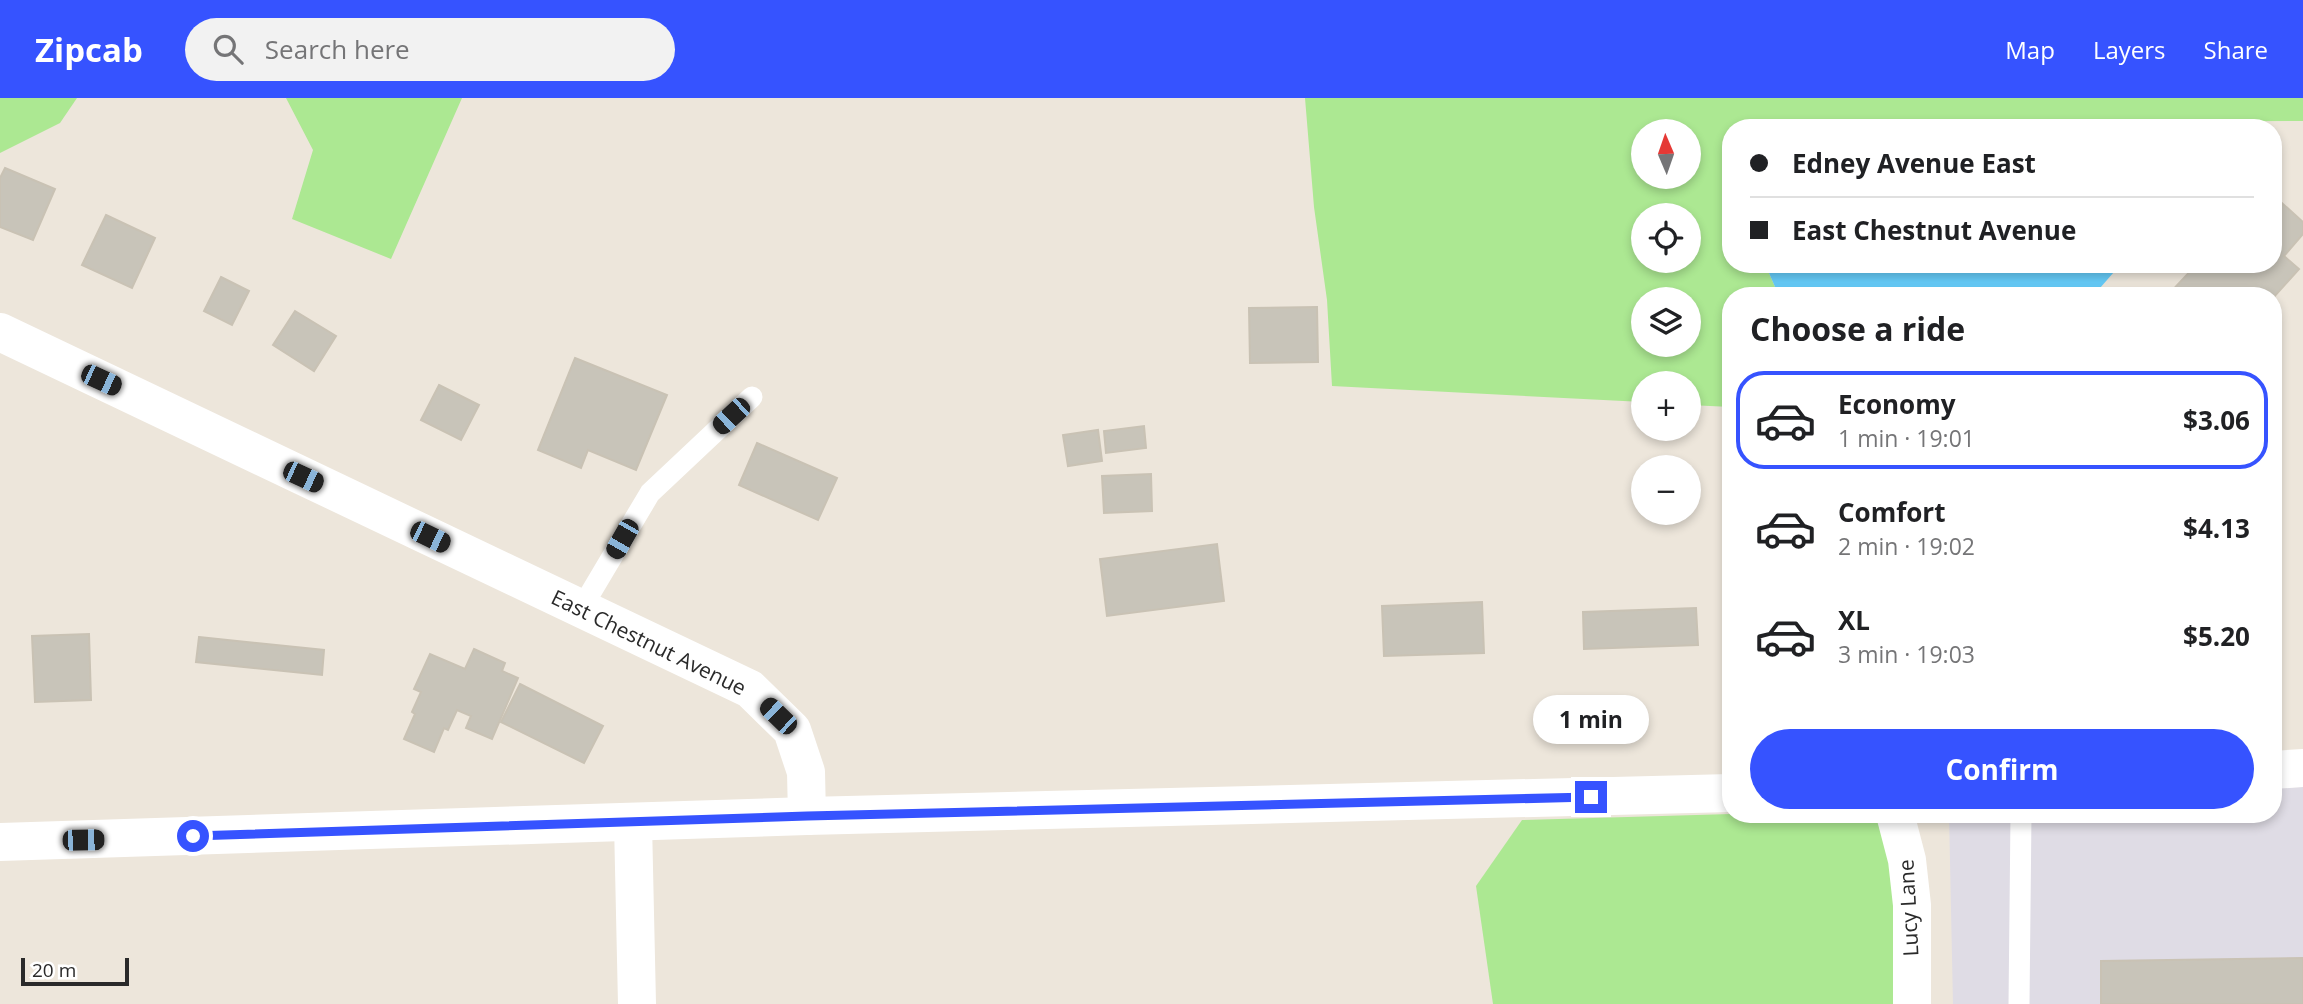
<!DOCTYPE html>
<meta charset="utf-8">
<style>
body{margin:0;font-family:"Open Sans",sans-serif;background:#f2f2f2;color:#202124;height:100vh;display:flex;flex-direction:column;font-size:26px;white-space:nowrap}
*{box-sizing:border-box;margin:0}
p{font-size:23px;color:#757577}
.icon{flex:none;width:38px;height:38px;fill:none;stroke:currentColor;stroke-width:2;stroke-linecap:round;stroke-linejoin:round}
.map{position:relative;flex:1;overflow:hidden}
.sheet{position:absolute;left:1722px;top:189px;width:560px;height:536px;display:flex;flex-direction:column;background:#fff;border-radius:28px;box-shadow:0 4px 10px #0003}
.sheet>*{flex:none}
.guide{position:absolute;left:1722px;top:21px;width:560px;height:154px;border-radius:28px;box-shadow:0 4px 10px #0003;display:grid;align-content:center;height:154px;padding:0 28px;background:#fff}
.needle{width:46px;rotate:358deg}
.fabs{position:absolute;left:1631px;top:21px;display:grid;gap:14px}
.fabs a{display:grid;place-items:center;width:70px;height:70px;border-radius:50%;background:#fff;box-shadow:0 4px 10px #0003;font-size:35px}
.scale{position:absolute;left:21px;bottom:18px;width:108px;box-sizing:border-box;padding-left:7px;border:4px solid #2a2a2a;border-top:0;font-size:19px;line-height:24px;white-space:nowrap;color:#2a2a2a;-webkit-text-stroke:5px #fff;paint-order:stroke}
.end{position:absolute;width:32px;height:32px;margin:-16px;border:9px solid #3653ff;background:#fff;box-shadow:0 0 0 4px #fff}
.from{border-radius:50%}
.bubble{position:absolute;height:49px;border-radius:24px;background:#fff;box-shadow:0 4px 10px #0003;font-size:23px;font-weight:700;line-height:49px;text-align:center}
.car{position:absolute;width:21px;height:42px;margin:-21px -10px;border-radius:9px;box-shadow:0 0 5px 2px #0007;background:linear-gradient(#222 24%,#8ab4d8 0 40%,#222 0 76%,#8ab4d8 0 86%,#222 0)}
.guide b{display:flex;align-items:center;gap:24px;height:66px;font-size:26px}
.guide b+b{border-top:2px solid #e0e0e0}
.guide i{width:18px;height:18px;background:#202124}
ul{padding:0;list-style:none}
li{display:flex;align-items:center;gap:21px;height:98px;margin:0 14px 10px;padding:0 14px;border:4px solid transparent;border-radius:28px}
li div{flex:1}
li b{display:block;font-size:26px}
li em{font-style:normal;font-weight:700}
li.active{border-color:#3653ff}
li>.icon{width:63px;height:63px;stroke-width:1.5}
h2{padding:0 28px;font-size:32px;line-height:84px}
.primary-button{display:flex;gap:14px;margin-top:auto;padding:14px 28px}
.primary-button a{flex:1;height:80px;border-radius:42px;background:#3653ff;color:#fff;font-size:28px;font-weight:700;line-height:80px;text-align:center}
header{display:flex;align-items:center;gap:42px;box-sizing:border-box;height:98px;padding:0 35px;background:#3653ff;color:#fff}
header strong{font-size:33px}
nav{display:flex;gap:38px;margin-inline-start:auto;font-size:24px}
.search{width:490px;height:63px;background:#f2f2f2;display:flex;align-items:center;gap:18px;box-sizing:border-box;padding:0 24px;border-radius:38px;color:#757577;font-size:26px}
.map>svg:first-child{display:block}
.industrial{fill:#dfdce5}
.green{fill:#ace892;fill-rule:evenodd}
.water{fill:#65cbf8}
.building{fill:#c8c4b9;stroke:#c9c2b4;stroke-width:2}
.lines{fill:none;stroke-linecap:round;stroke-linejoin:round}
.service{stroke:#fff;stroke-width:21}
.minor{stroke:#fff;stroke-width:38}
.tertiary{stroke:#fff;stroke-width:38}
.route{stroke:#3653ff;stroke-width:9}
.labels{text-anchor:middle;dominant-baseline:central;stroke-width:6;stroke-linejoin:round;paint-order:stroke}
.street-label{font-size:21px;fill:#2a2a2a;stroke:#fff}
</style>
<header>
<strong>Zipcab</strong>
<div class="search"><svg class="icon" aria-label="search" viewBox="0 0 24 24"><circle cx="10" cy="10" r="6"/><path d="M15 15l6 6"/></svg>Search here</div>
<nav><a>Map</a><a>Layers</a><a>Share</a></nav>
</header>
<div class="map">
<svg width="2303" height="906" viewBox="0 0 2303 906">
<rect width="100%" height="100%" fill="#ede6db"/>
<path class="industrial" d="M2303,689V906H1953L1949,716H2273V690Z"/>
<g class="green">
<path d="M0,0H77L60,25L0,55Z"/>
<path d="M286,0H462L391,161L292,121L313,52Z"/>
<path d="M1305,0H2303V23L1785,26L1781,30H1731V65L1727,75L1731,84V166H1765L1779,198H1731V309L1689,307V285H1643V304L1332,288L1327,202L1314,109ZM1643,33H1689V79H1643ZM1643,117H1689V163H1643ZM1643,201H1689V247H1643Z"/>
<path d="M1731,716H1876L1890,767L1894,808V906H1493L1476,788L1522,722Z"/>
</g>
<g class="water">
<path d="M2142,24L2147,30H1781L1785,26Z"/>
<path d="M1765,166H2121L2093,198H1779Z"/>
</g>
<g class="building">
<path d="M5,70L55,91L33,142L0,129V80Z"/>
<path d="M2273,97L2303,124V136L2284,158L2299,171L2273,200V198H2167L2197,166H2273Z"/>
<path d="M106,117L155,140L132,190L82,167Z"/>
<path d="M221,179L249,193L232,227L204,213Z"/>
<path d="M1317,209L1318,264L1250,265L1249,210Z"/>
<path d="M295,213L336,238L314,273L273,247Z"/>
<path d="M575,260L667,297L636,372L588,352L581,370L538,352Z"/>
<path d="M439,287L479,307L461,342L421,322Z"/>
<path d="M1144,328L1146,350L1106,355L1104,333Z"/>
<path d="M1098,332L1102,363L1068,368L1063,337Z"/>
<path d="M757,345L837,380L818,422L739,387Z"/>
<path d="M1151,376L1152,413L1104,415L1102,378Z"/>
<path d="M1217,446L1224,503L1107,518L1100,461Z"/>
<path d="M1482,504L1484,555L1384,558L1382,508Z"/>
<path d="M1696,510L1698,547L1584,551L1583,514Z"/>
<path d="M89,536L91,602L35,604L32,538Z"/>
<path d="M199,539L324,552L322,577L196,564Z"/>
<path d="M474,551L505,565L502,573L518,580L492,641L466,630L471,618L457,612L448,632L444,630L434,654L404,641L415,616L412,614L421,594L414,591L430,556L465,571Z"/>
<path d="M520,586L603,628L584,665L501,624Z"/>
<path d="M2303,860V906H2101V863Z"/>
</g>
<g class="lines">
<g class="service">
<path d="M581,511L650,395L752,299"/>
<path d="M2019,906L2021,716"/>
</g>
<g class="minor">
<path d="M1895,716L1907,762L1912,807V906"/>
<path d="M633,725L637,906"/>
</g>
<g class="tertiary">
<path d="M0,234L750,591L792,632L806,674L807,718"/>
<path d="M2273,672L2303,670"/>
<path d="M0,744L807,718L1731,695"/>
</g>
</g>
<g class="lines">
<path class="route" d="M193,738L807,718L1591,699"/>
</g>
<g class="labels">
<g class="street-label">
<text transform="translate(649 544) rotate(26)">East Chestnut Avenue</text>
<text transform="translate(1908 810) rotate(-93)">Lucy Lane</text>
</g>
</g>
</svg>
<div class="fabs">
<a><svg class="needle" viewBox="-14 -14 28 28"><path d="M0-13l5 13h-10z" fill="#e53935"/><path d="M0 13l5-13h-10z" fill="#757577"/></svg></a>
<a><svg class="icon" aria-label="locate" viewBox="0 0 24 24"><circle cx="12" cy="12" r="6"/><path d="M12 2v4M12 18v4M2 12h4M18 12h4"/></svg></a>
<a><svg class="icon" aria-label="layers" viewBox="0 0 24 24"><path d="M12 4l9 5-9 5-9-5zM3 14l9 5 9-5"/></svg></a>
<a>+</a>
<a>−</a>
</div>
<div class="scale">20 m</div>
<i class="end from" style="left:193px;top:738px"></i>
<i class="end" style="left:1591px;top:699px"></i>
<div class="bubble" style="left:1533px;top:597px;width:116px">1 min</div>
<i class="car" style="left:101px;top:282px;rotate:115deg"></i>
<i class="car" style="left:731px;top:318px;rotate:227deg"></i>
<i class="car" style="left:303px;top:379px;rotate:115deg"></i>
<i class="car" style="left:430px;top:439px;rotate:116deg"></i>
<i class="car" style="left:622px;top:441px;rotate:210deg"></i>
<i class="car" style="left:778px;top:618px;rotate:314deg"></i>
<i class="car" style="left:83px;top:742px;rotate:89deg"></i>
<div class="guide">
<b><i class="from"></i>Edney Avenue East</b>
<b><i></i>East Chestnut Avenue</b>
</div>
<section class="sheet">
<h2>Choose a ride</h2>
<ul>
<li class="active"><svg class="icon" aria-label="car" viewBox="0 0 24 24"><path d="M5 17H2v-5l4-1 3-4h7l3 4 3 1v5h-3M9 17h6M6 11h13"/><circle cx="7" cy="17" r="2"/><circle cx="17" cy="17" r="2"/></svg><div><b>Economy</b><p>1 min · 19:01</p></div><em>$3.06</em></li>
<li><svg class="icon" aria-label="car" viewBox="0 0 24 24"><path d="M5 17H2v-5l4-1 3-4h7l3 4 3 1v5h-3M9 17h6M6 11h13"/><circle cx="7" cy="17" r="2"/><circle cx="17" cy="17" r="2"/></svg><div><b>Comfort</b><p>2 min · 19:02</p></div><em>$4.13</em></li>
<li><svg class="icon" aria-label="car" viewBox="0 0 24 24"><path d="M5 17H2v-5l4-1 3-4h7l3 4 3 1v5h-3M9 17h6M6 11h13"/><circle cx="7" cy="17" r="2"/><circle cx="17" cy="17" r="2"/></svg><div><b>XL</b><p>3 min · 19:03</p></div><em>$5.20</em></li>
</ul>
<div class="primary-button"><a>Confirm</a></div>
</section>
</div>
